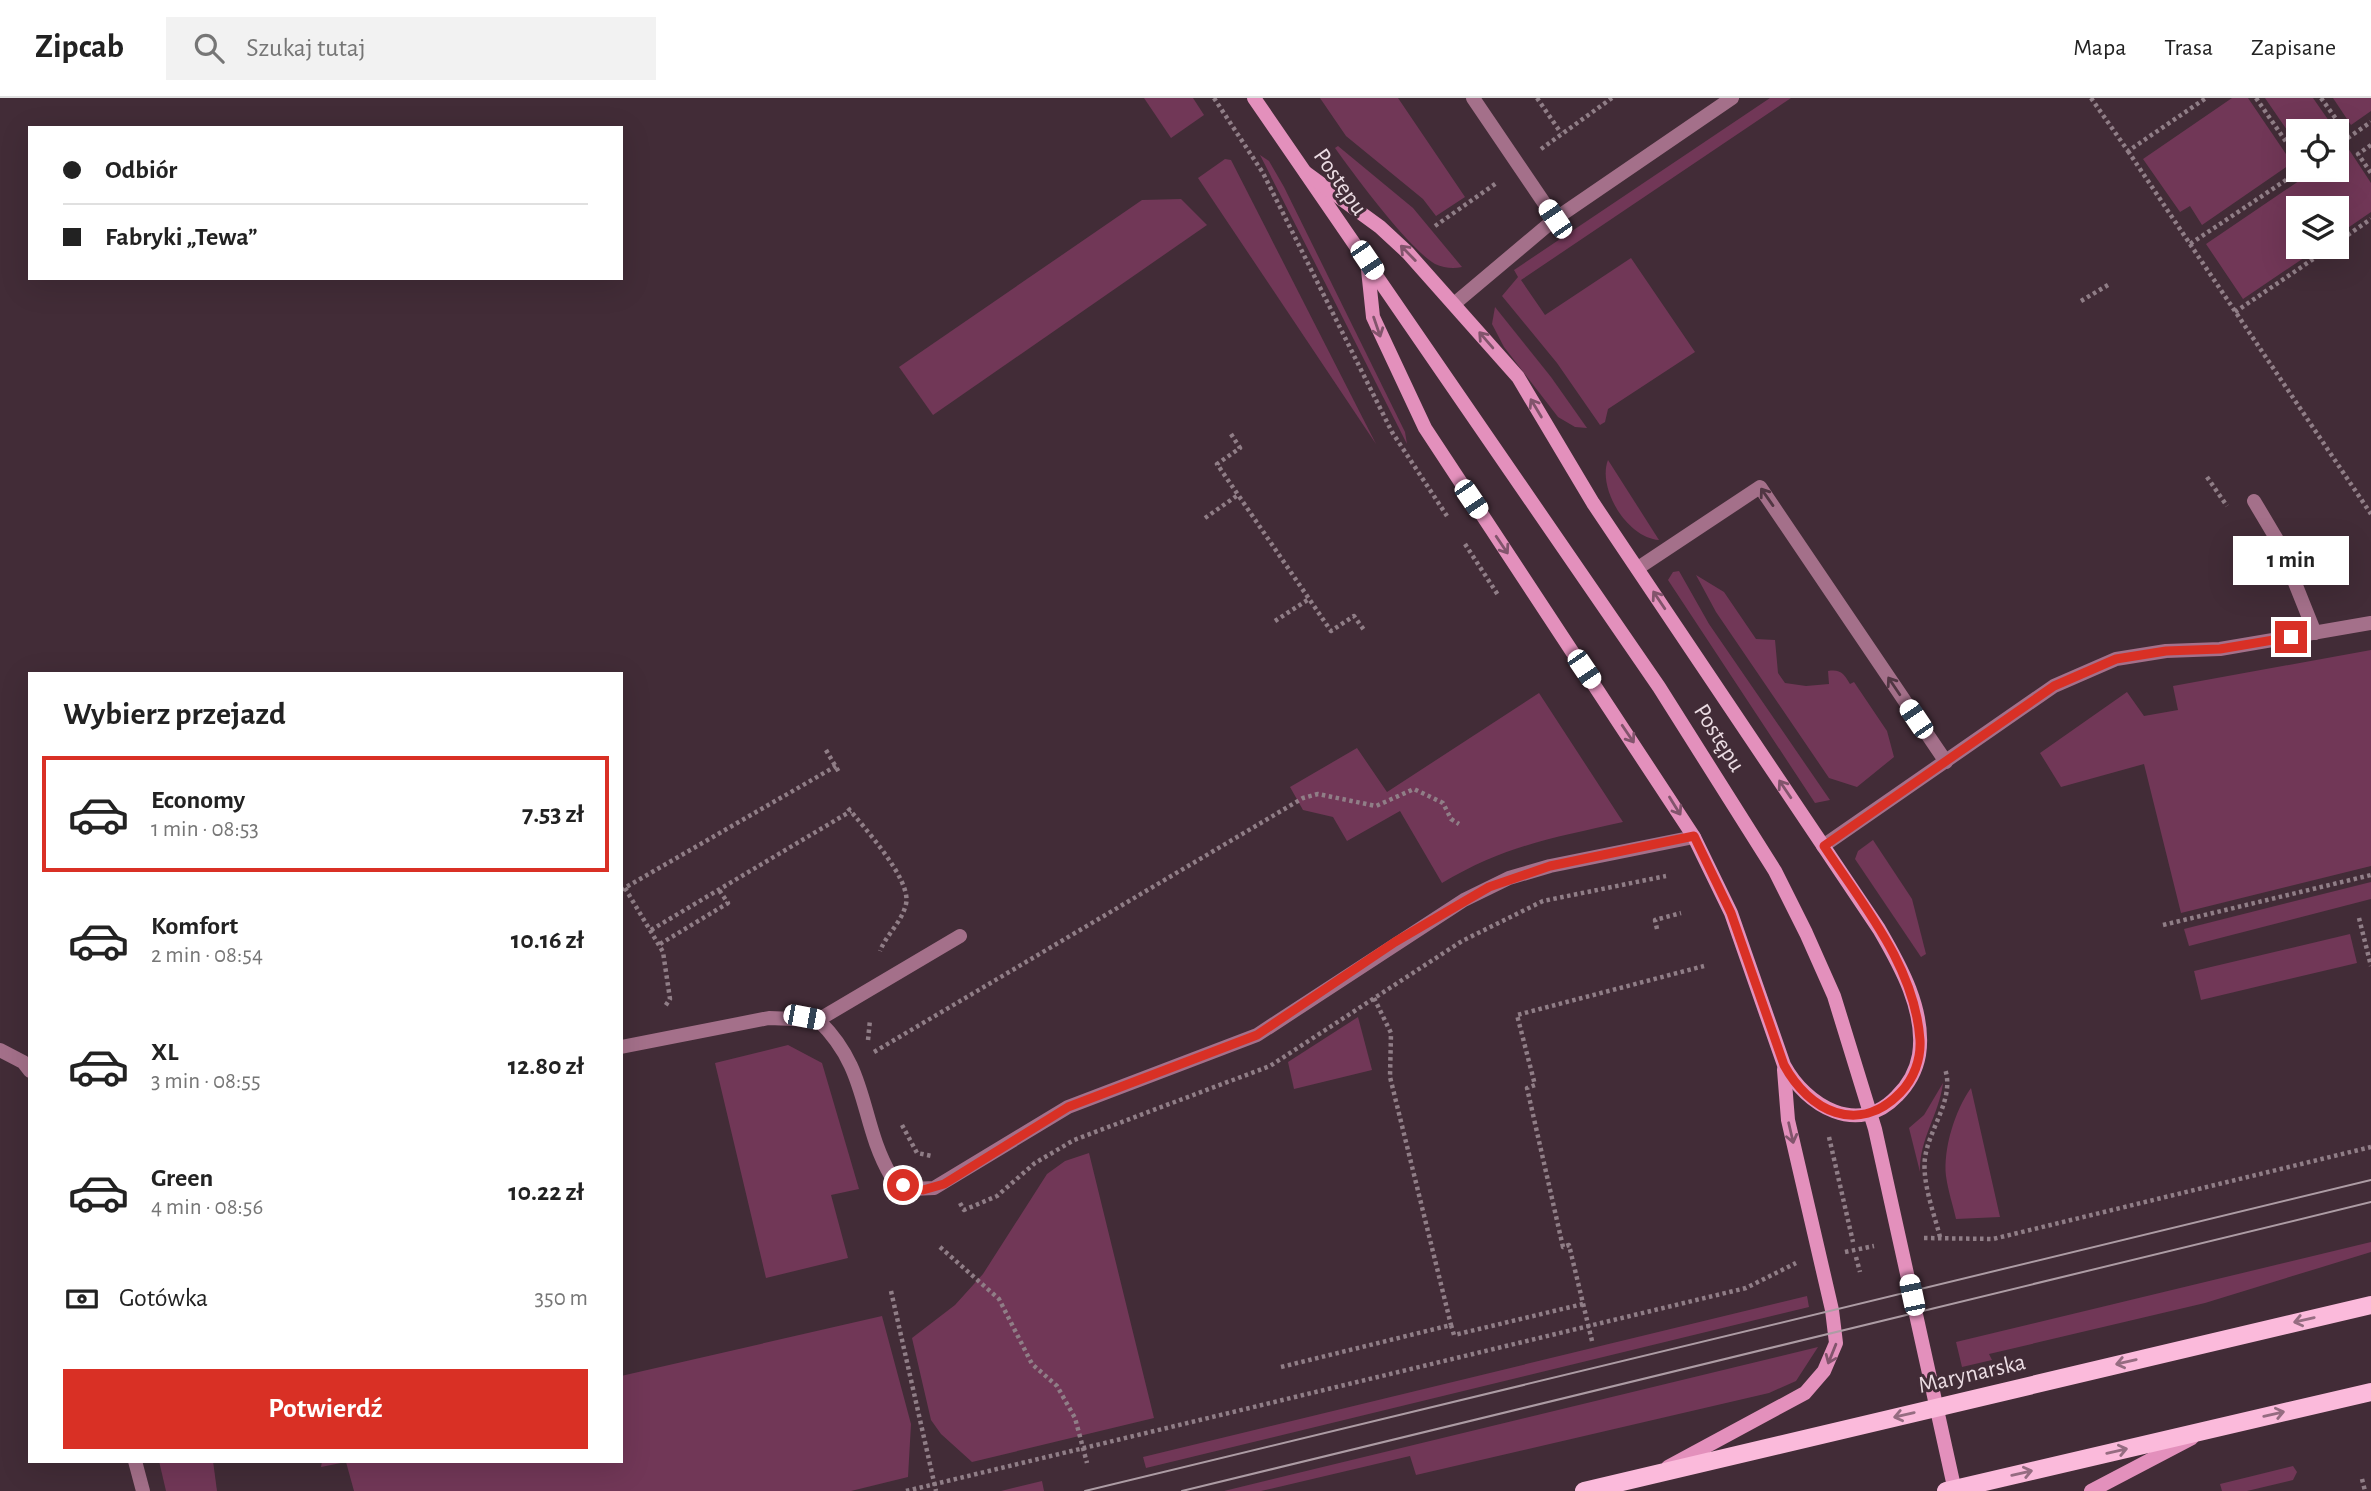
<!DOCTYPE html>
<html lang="pl">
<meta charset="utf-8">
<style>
body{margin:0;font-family:"Alegreya Sans",sans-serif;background:#f2f2f2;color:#222;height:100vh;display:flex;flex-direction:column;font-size:26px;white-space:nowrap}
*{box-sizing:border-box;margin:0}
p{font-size:23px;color:#767676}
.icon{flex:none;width:38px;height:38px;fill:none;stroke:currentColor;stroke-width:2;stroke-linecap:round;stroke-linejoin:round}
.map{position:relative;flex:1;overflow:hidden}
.side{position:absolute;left:28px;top:574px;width:595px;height:791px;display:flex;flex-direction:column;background:#fff;border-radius:0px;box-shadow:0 7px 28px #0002}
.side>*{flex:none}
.banner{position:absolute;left:28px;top:28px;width:595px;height:154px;border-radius:0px;box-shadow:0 7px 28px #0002;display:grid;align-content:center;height:154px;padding:0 35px;background:#fff}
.tools{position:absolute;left:2286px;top:21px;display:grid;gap:14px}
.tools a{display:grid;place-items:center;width:63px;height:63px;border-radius:0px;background:#fff;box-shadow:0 7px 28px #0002;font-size:35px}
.end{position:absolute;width:32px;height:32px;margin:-16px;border:9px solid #d93025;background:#fff;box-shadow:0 0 0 4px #fff}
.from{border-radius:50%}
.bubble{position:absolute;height:49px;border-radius:0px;background:#fff;box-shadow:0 7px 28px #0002;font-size:23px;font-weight:700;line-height:49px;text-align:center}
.car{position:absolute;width:21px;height:42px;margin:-21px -10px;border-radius:9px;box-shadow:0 0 5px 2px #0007;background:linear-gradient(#fff 24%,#345 0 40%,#fff 0 76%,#345 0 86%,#fff 0)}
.banner b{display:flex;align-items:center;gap:24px;height:66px;font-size:26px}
.banner b+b{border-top:2px solid #e0e0e0}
.banner i{width:18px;height:18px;background:#222}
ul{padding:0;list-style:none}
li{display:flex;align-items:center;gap:21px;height:116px;margin:0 14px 10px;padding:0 21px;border:4px solid transparent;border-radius:0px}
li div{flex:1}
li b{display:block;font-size:26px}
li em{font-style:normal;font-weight:700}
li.on{border-color:#d93025}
li>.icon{width:63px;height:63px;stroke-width:1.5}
h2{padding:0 35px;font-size:32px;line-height:84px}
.pay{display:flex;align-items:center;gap:18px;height:77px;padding:0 35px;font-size:26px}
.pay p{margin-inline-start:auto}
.primary-button{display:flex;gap:14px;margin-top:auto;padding:14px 35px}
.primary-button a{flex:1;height:80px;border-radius:0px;background:#d93025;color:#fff;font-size:28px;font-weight:700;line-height:80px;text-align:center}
header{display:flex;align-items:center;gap:42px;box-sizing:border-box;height:98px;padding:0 35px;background:#fff;border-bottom:2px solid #e0e0e0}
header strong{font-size:33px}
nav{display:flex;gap:38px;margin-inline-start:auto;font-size:24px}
.search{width:490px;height:63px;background:#f2f2f2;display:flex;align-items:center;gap:18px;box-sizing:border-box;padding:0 24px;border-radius:0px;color:#767676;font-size:26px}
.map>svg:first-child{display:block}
.green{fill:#713757}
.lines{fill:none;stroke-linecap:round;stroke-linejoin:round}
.path{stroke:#907e87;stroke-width:4.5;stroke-dasharray:3.5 3.5;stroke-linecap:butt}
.lane{stroke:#a4708a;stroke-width:14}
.street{stroke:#a4708a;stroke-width:14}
.secondary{stroke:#e390bc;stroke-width:14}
.primary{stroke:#fbbadb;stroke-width:18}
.tram{stroke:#ad9ca4;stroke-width:2}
.oneway{stroke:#82546c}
.oneway2{stroke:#513643}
.oneway3{stroke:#956c81}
.route{stroke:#d93025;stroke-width:9}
.labels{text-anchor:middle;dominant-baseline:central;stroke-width:6;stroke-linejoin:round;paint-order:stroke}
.street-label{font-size:24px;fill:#ebdce3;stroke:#422c37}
</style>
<header>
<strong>Zipcab</strong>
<div class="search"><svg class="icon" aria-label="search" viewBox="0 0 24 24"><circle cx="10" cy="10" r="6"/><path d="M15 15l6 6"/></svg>Szukaj tutaj</div>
<nav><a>Mapa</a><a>Trasa</a><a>Zapisane</a></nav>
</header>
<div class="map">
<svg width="2371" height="1393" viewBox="0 0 2371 1393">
<rect width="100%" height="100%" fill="#422c37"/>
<g class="green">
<path d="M1144,0H1193L1204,17L1171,40Z"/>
<path d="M1320,0H1398L1465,99L1436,118L1423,101L1346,38Z"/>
<path d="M1770,0H1791L1521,182L1545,217L1631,160L1695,254L1608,311L1605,324L1600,327L1557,265L1502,198L1518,179L1514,172Z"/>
<path d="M2232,0H2248L2292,65L2202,127L2190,108L2180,114L2143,61Z"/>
<path d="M2265,0H2313L2336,33H2298V48Z"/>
<path d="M2333,0H2371V13L2351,27Z"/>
<path d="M1338,48L1413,110L1462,169C1453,171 1444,170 1435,166C1408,150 1355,78 1335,50Z"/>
<path d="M2348,50L2371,85V114L2336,138V110H2298V149H2320L2243,201L2206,146L2315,72H2336V58Z"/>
<path d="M1260,57L1269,63L1284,89L1405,334L1407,346Z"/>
<path d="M1225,61L1231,62L1376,346L1198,80Z"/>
<path d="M1181,101L1207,127L933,317L899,269L1142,102Z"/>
<path d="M1495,209L1551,279L1587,330L1575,329L1558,319L1504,249L1492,226Z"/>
<path d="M1608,362L1659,442C1627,440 1597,390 1608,362Z"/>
<path d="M1679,473L1709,526L1830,702L1815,705L1668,482L1673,474Z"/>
<path d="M1696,477L1724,494L1756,541L1775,542L1778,575L1785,585L1806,588L1829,586L1828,573C1841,571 1844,576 1850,586L1854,584L1887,633L1894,659L1857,689L1829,680L1716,514Z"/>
<path d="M2371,552V768L2181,815L2144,666L2061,689L2040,655L2127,594L2144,618L2178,612L2173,588Z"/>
<path d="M1539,595L1623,724C1553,740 1506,747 1442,785L1400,713L1347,743L1333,719L1303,712L1290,689L1357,650L1387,694Z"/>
<path d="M1873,742L1912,801L1926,856L1921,859L1855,761L1858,753Z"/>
<path d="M2371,784V801L2189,848L2184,831Z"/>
<path d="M2350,836L2357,865L2201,902L2194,873Z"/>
<path d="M1358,919L1372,972L1294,991L1288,964Z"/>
<path d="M788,947L822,965L859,1091L831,1097L848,1160L766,1180L715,965Z"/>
<path d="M1943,985C1939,1017 1919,1041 1920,1074L1909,1030L1924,1017Z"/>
<path d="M1971,990L2000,1119L1956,1121C1953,1107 1948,1093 1946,1078C1943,1051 1955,1012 1971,990Z"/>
<path d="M1089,1055L1154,1320L972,1364L941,1336L931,1322L912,1240L955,1207L983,1176L1047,1076L1065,1063Z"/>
<path d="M2371,1144V1154L2205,1205L1989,1256L1992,1262L1962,1269L1956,1244Z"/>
<path d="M1807,1198L1809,1209L1146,1370L1143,1359Z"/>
<path d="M882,1218L911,1326L908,1379L851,1393H354L346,1364L321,1369L322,1363H621V1278Z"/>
<path d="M1818,1249L1796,1283L1769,1295L1416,1377L1410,1358L1261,1393H1224Z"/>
<path d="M159,1363H213L217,1393H166Z"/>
<path d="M2293,1368L2297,1374L2293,1382L2247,1393H2222L2220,1386Z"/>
<path d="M1042,1383L1044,1393H1001Z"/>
</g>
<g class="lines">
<g class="path">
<path d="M1214,0L1263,75L1392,334L1447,418"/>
<path d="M1537,0L1561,35"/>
<path d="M2091,0L2128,53L2206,0"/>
<path d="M2256,0L2298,61"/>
<path d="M2321,0L2349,39"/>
<path d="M2371,47L2358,56L2371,75"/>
<path d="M2336,48L2371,24"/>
<path d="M1541,51L1612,0"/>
<path d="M2128,53L2190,146L2301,72"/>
<path d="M1435,128L1498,84"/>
<path d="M2336,145L2371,121"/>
<path d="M2190,146L2371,416"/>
<path d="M2081,203L2108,187"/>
<path d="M2235,214L2331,149"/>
<path d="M1231,336L1240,350L1217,366L1331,533L1354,518L1364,532"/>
<path d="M2207,379L2227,408"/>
<path d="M1205,420L1238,397"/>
<path d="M1465,446L1498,497"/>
<path d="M1275,523L1309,501"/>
<path d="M826,652L840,676"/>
<path d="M848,710C863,728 912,782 906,806C902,824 886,837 880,853"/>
<path d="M625,790L663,854L670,901L664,910"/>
<path d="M621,792L836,668"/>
<path d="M2359,820L2371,868"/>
<path d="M2163,827L2371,777"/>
<path d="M1657,831L1655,822L1681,815"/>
<path d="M651,832L851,713"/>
<path d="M660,846L728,805L719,792"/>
<path d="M1374,900L1391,935L1390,979L1451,1227"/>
<path d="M868,942L870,922"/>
<path d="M874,954L1303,700L1318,696L1376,708L1414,691L1443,705L1451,721L1459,726"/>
<path d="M902,1027L917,1055L932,1058"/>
<path d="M1829,1039L1853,1144"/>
<path d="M960,1105L964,1112L997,1098L1035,1065L1074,1042L1270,968L1462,843L1543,803L1666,778"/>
<path d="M1940,1139C1934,1115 1922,1085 1925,1060C1929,1030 1955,1001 1945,971"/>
<path d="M1924,1140L1993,1141L2371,1049"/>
<path d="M940,1149L999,1201L1032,1266L1057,1288L1075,1320L1087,1365"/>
<path d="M1845,1154L1874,1148"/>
<path d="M1856,1159L1860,1174"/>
<path d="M891,1193L936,1393"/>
<path d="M1592,1243L1569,1147L1563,1149L1527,990L1535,987L1517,917L1704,868"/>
<path d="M1281,1269L1451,1227L1454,1237L1583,1206"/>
<path d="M2362,1381L2365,1393"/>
<path d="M906,1393L1746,1190L1796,1165"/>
</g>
<g class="lane">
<path d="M1473,0L1555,121"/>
<path d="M1454,206L1555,121L1732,0"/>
<path d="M2254,403L2279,445L2315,535"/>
<path d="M1638,470L1760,389L1946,664"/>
<path d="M818,922L960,838"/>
<path d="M621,949L769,920L818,922C870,972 859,1023 891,1078L912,1091L934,1090L1068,1009L1257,937L1464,802L1509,780L1550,768L1694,739"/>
<path d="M0,952L23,964L30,973"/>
<path d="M135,1363L143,1393"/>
</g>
<path class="street" d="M1823,748L2054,588L2116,561L2166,553L2220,551L2371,525"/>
<g class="secondary">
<path d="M1254,0L1659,589L1775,773L1806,835L1834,898L1875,1031L1955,1393"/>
<path d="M1306,75L1380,129L1408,155L1518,279L1593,405L1879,831C1900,867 1926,913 1919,957C1916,974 1909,986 1897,998C1858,1039 1806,1008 1784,967L1731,815L1694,739L1425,330L1373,219L1367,162"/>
<path d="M1668,1369L1805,1295L1824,1273L1836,1245L1832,1212L1788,1022L1784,972"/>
<path d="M2091,1393L2192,1340"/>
</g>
<g class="primary">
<path d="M1584,1393L2371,1207"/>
<path d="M1946,1393L2371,1294"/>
</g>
<g class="tram">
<path d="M1085,1393L2371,1082"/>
<path d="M1182,1393L2371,1104"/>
</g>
</g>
<defs><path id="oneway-shaft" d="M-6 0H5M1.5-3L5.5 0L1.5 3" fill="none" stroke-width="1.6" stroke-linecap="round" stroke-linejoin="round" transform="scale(1.75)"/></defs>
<g class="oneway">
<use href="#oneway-shaft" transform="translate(1408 155) rotate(-134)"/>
<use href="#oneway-shaft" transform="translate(1377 229) rotate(71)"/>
<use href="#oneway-shaft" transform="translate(1486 242) rotate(-131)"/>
<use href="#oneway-shaft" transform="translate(1536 310) rotate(-121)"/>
<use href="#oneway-shaft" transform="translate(1502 447) rotate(56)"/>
<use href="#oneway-shaft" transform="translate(1659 502) rotate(-124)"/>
<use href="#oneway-shaft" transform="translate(1628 636) rotate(56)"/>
<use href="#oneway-shaft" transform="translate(1785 691) rotate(-124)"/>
<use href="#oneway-shaft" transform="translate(1675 708) rotate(58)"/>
<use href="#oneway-shaft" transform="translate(1791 1035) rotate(77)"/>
<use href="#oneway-shaft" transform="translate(1832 1256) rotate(112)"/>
</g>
<g class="oneway2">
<use href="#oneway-shaft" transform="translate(1767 399) rotate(-125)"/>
<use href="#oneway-shaft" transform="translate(1894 588) rotate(-124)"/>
</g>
<g class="oneway3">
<use href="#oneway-shaft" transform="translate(2304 1222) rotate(167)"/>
<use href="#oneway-shaft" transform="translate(2126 1264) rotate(167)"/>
<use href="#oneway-shaft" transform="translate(2274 1316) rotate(-13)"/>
<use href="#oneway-shaft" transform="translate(1904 1317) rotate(167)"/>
<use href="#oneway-shaft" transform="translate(2117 1353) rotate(-13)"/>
<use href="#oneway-shaft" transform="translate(2022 1375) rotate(-13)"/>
</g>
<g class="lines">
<path class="route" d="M903,1087L923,1092L944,1086L1068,1009L1257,937L1395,844L1489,789L1550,768L1694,738L1731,815L1784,967C1809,1013 1858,1038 1900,995C1914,981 1921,961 1920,942C1915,868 1862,806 1824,748L2054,588L2116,561L2166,553L2220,551L2291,539"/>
</g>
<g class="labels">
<g class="street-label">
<text transform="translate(1340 84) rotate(55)">Postępu</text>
<text transform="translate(1719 640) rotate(58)">Postępu</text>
<text transform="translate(1972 1276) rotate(-13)">Marynarska</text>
</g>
</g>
</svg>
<div class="tools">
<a><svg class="icon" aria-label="locate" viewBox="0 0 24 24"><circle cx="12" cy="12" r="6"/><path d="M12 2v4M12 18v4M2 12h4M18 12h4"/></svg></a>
<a><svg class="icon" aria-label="layers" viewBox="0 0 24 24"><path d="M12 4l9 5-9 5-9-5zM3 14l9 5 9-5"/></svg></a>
</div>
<i class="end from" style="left:903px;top:1087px"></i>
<i class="end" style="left:2291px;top:539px"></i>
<div class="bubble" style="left:2233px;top:438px;width:116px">1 min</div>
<i class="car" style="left:1555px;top:121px;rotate:326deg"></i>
<i class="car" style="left:1367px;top:162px;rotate:146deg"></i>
<i class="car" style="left:1471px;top:401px;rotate:146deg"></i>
<i class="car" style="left:1584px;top:571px;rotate:146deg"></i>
<i class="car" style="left:1916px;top:621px;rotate:326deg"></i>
<i class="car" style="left:804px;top:919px;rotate:101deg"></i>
<i class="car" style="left:1912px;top:1197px;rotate:348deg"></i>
<div class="banner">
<b><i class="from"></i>Odbiór</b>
<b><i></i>Fabryki „Tewa”</b>
</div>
<section class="side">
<h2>Wybierz przejazd</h2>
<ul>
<li class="on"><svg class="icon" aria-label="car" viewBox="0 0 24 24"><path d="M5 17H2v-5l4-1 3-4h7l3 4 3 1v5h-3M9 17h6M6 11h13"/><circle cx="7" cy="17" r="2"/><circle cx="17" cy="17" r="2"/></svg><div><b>Economy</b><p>1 min · 08:53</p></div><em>7.53 zł</em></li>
<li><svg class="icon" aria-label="car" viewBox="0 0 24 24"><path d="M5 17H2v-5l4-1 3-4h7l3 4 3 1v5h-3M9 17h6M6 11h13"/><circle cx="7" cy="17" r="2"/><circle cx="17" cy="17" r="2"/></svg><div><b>Komfort</b><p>2 min · 08:54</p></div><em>10.16 zł</em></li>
<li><svg class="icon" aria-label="car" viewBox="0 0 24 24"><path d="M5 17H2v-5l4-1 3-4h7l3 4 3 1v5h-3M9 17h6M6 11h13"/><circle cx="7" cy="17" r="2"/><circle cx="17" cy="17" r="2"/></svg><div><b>XL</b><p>3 min · 08:55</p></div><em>12.80 zł</em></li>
<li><svg class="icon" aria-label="car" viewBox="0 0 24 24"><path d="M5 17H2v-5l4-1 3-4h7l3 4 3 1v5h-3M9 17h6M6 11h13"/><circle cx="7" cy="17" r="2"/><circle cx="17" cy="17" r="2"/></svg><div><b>Green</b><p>4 min · 08:56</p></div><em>10.22 zł</em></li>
</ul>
<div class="pay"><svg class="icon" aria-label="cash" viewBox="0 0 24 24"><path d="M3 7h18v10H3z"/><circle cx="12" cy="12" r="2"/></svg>Gotówka<p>350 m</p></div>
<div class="primary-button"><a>Potwierdź</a></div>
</section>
</div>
